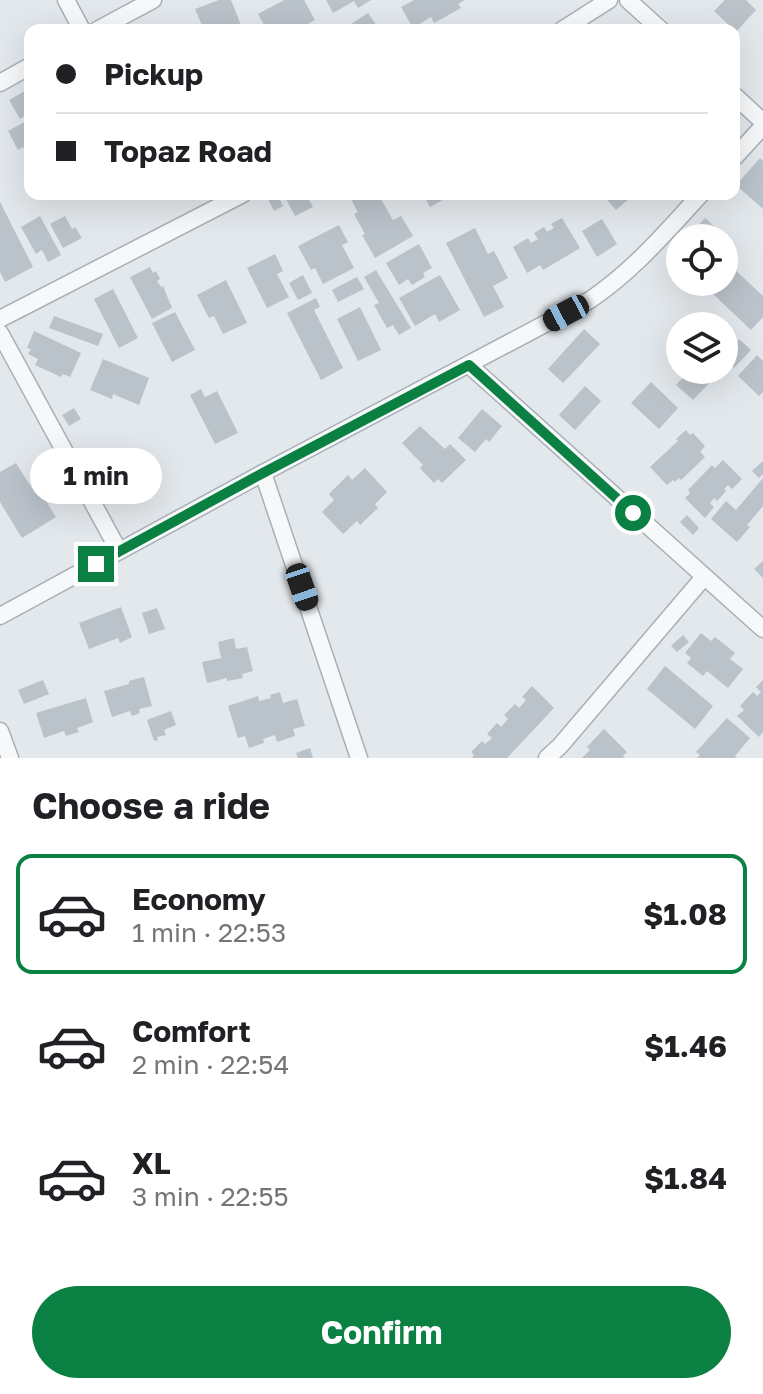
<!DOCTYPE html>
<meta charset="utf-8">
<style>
body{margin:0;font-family:"Golos Text",sans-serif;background:#f6f6f6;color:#202124;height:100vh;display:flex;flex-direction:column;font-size:30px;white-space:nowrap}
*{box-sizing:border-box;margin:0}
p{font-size:26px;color:#757577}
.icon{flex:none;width:44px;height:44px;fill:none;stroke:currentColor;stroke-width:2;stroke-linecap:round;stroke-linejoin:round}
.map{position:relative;height:758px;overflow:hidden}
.panel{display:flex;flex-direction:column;background:#fff;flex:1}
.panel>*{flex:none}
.hud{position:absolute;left:24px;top:24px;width:716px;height:176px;border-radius:16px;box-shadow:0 8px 32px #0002;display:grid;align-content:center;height:176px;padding:0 32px;background:#fff}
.buttons{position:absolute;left:666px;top:224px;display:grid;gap:16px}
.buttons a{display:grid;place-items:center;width:72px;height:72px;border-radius:50%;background:#fff;box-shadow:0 8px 32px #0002;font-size:40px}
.end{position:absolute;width:36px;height:36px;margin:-18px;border:10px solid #0b8043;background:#fff;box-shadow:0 0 0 4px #fff}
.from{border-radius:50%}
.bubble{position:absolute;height:56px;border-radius:28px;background:#fff;box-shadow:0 8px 32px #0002;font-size:26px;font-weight:700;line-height:56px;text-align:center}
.car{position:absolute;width:24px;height:48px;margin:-24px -12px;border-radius:10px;box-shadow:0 0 6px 2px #0007;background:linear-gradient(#222 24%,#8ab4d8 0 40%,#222 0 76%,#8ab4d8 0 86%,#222 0)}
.hud b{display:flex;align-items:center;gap:28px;height:76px;font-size:30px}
.hud b+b{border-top:2px solid #e0e0e0}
.hud i{width:20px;height:20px;background:#202124}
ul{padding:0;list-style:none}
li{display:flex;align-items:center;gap:24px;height:120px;margin:0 16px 12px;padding:0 16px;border:4px solid transparent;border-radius:16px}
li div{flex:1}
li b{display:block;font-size:30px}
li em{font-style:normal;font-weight:700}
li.on{border-color:#0b8043}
li>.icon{width:72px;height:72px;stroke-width:1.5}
h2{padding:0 32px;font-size:36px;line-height:96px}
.cta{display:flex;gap:16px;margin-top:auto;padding:16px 32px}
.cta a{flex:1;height:92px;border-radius:48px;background:#0b8043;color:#fff;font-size:32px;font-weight:700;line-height:92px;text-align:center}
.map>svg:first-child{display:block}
.building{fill:#bac2ca}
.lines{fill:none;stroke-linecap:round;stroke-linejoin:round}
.minor-casing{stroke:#a8b0b7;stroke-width:19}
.minor{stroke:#f6f8fa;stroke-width:16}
.route{stroke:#0b8043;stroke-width:10}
</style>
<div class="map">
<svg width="763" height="758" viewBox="0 0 763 758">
<rect width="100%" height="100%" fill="#e3e8ec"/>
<g class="building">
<path d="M219,0H231L243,30H204L195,9Z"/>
<path d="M284,0H304L315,20L308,24L311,29L267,30L258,14Z"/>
<path d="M326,0H371L358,8L354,1L333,13Z"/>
<path d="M414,0H465L458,4L461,8L434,23L431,17L413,28L401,7Z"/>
<path d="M725,0H746L756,10L736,32L714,11Z"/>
<path d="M368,13L377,26L373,28L374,30H342Z"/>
<path d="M30,88V113L20,119L9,100Z"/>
<path d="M30,119V161L23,147L18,150L8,131Z"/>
<path d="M760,158L763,161V209L736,185Z"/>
<path d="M277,194L283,206L274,211L268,199Z"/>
<path d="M290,194H306L313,207L295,216L285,197Z"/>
<path d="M348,194H378L393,220L401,216L413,236L375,258L362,235L365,234L354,214L358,212Z"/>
<path d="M423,194H454L430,207Z"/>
<path d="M602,194H626L630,198L616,210Z"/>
<path d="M0,202L33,267L5,282L0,272Z"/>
<path d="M40,216L61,255L48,262L42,250L36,254L21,227Z"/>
<path d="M65,216L72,229L75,227L82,238L63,248L50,224Z"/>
<path d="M562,218L580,248L543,270L540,265L527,273L513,247L528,238L531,243L538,239L534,233L544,227L547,232L554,228L551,224Z"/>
<path d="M705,218L725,236L723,238H686Z"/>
<path d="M602,219L617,244L597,257L582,231Z"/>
<path d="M339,225L348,242L342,245L354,268L323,284L315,268L311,270L298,246Z"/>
<path d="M475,228L488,254L494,251L508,278L493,286L504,307L484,317L446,243Z"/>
<path d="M419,244L432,268L423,273L425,277L412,285L408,279L399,285L386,263Z"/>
<path d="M275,254L283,271L277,274L289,297L267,308L247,268Z"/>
<path d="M150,267L153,273L156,271L160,279L157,281L161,287L163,286L172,308L152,319L130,277Z"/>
<path d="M733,268L763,296V317L751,330L711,292L720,282H724V278Z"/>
<path d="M376,270L411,328L399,335L393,325L387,328L374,305L379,303L364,277Z"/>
<path d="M303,275L312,293L298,300L289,283Z"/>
<path d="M440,275L460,310L439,322L435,314L415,326L399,298Z"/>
<path d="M357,277L364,289L338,302L332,290Z"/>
<path d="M226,280L247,323L223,334L214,316L209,318L197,295Z"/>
<path d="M113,289L138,338L119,348L94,299Z"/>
<path d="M316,298L320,307L314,310L343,368L321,380L287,313Z"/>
<path d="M360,307L381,350L358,361L337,319Z"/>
<path d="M175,312L195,350L172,362L152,323Z"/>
<path d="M54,316L103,334L98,346L49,328Z"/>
<path d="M584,329L600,344L563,383L548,369Z"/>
<path d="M34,331L81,353L70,377L63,374L61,377L35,365L38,359L28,354L31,349L27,348Z"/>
<path d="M739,339L751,350L734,368L724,358V356Z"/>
<path d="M757,355L763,361V392L759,396L738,376Z"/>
<path d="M103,359L149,378L139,405L113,394L112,399L90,390Z"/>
<path d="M690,370H707L715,377L693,400L676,385Z"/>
<path d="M651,382L678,408L659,429L631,403Z"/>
<path d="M585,386L601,401L575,430L559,415Z"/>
<path d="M201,389L205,397L217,391L238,433L215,444L190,395Z"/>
<path d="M74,408L81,419L69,426L62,415Z"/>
<path d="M482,409L502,426L489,442L486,439L475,452L458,438Z"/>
<path d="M420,426L445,449L450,444L466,460L442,483L438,479L434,483L420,468L423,465L402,443Z"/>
<path d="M686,430L690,435L693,433L705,446L700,452L705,457L681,480L679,478L675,482L673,480L667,485L650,467L678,441L676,439Z"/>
<path d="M723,460L742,479L732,489L728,485L724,489L726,491L717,501L714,498L710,503L714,507L705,518L685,498L690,493L688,490L712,465L715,468Z"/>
<path d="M763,461V474L759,478L752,471Z"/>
<path d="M16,463L35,493L39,490L56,517L22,538L0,502V472Z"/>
<path d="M365,468L387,492L375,504L378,508L360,525L357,521L343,534L322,512L334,500L329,494L348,475L352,480Z"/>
<path d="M763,478V506L747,525L750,527L737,542L711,519L726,501L736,510Z"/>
<path d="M687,515L699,528L693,535L680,522Z"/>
<path d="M763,561V578L754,569Z"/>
<path d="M121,607L132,637L120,643L118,638L89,649L79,623Z"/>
<path d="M157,608L165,629L149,634L142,613Z"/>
<path d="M701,633L711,641L715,637L735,653L730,659L743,669L728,688L707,671L703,676L687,663L691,658L685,653Z"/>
<path d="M683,635L689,642L677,652L671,646Z"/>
<path d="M234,638L236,649L247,647L253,671L242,674L243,678L227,681V678L207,683L202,662L221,658L218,642Z"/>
<path d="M665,666L713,706L695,729L647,689Z"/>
<path d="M144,677L152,706L139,709L140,713L132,716L130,711L112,717L104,691L129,684V681Z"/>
<path d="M43,680L49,694L24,704L18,690Z"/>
<path d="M763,680V732L759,737L737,716L744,710L740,706L753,692L757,696L761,692L756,687Z"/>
<path d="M532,686L554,708L507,758H472L474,755L471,752L482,741L485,744L492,738L487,734L497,723L501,727L508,719L504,715L515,704L519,708L526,700L522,697Z"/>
<path d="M280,692L283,703L297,699L305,726L293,729L295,736L277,742L275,735L263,739L264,743L249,748L245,736L238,738L228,706L258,696L259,701L271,698L270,695Z"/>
<path d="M86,698L93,722L77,728L79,732L66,736L64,731L44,738L36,713Z"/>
<path d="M171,711L176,725L164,730L166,735L157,737L158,740L154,741L147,720Z"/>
<path d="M727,718L750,738L735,756L737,758H697L700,755L696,752Z"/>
<path d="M604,729L627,752L623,756L625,758H582L590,750L587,747Z"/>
<path d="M310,748L313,758H298L296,753Z"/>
</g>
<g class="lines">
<defs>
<g id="minor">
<path d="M66,0L82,30"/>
<path d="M628,0L661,30"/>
<path d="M97,30L153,0"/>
<path d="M562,30L609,0"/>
<path d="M0,83L30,66"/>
<path d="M734,95L763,122"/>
<path d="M734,158L763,126"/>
<path d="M0,319L243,194"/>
<path d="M0,333L119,551"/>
<path d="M469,365L763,629"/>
<path d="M263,473L359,758"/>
<path d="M0,616L263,473L590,300C635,269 664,234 701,194"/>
<path d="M0,731L10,758"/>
<path d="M547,758L560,746L704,577"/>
</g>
</defs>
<use href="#minor" class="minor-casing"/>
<use href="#minor" class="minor"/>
</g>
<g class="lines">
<path class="route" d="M96,564L263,473L469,365L633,513"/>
</g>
</svg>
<div class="buttons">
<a><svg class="icon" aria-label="locate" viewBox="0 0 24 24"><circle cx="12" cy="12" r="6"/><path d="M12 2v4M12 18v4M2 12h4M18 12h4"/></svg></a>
<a><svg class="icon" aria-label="layers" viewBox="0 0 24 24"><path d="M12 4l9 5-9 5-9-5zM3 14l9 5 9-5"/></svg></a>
</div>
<i class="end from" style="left:633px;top:513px"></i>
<i class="end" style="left:96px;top:564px"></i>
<div class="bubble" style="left:30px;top:448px;width:132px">1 min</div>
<i class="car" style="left:566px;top:313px;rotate:242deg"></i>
<i class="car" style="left:302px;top:587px;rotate:161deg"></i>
<div class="hud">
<b><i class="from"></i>Pickup</b>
<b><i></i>Topaz Road</b>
</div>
</div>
<section class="panel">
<h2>Choose a ride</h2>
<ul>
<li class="on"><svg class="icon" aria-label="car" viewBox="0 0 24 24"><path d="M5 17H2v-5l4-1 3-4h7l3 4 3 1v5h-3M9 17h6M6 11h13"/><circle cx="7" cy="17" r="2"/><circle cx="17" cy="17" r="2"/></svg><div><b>Economy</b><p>1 min · 22:53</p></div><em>$1.08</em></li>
<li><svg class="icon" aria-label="car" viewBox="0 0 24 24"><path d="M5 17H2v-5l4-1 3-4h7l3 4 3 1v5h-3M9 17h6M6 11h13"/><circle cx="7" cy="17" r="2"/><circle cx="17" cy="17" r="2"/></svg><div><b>Comfort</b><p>2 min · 22:54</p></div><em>$1.46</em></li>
<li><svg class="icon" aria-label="car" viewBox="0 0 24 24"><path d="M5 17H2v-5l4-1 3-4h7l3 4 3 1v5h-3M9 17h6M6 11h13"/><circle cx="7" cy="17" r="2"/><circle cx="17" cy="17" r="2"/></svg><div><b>XL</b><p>3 min · 22:55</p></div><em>$1.84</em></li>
</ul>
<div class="cta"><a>Confirm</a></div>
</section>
